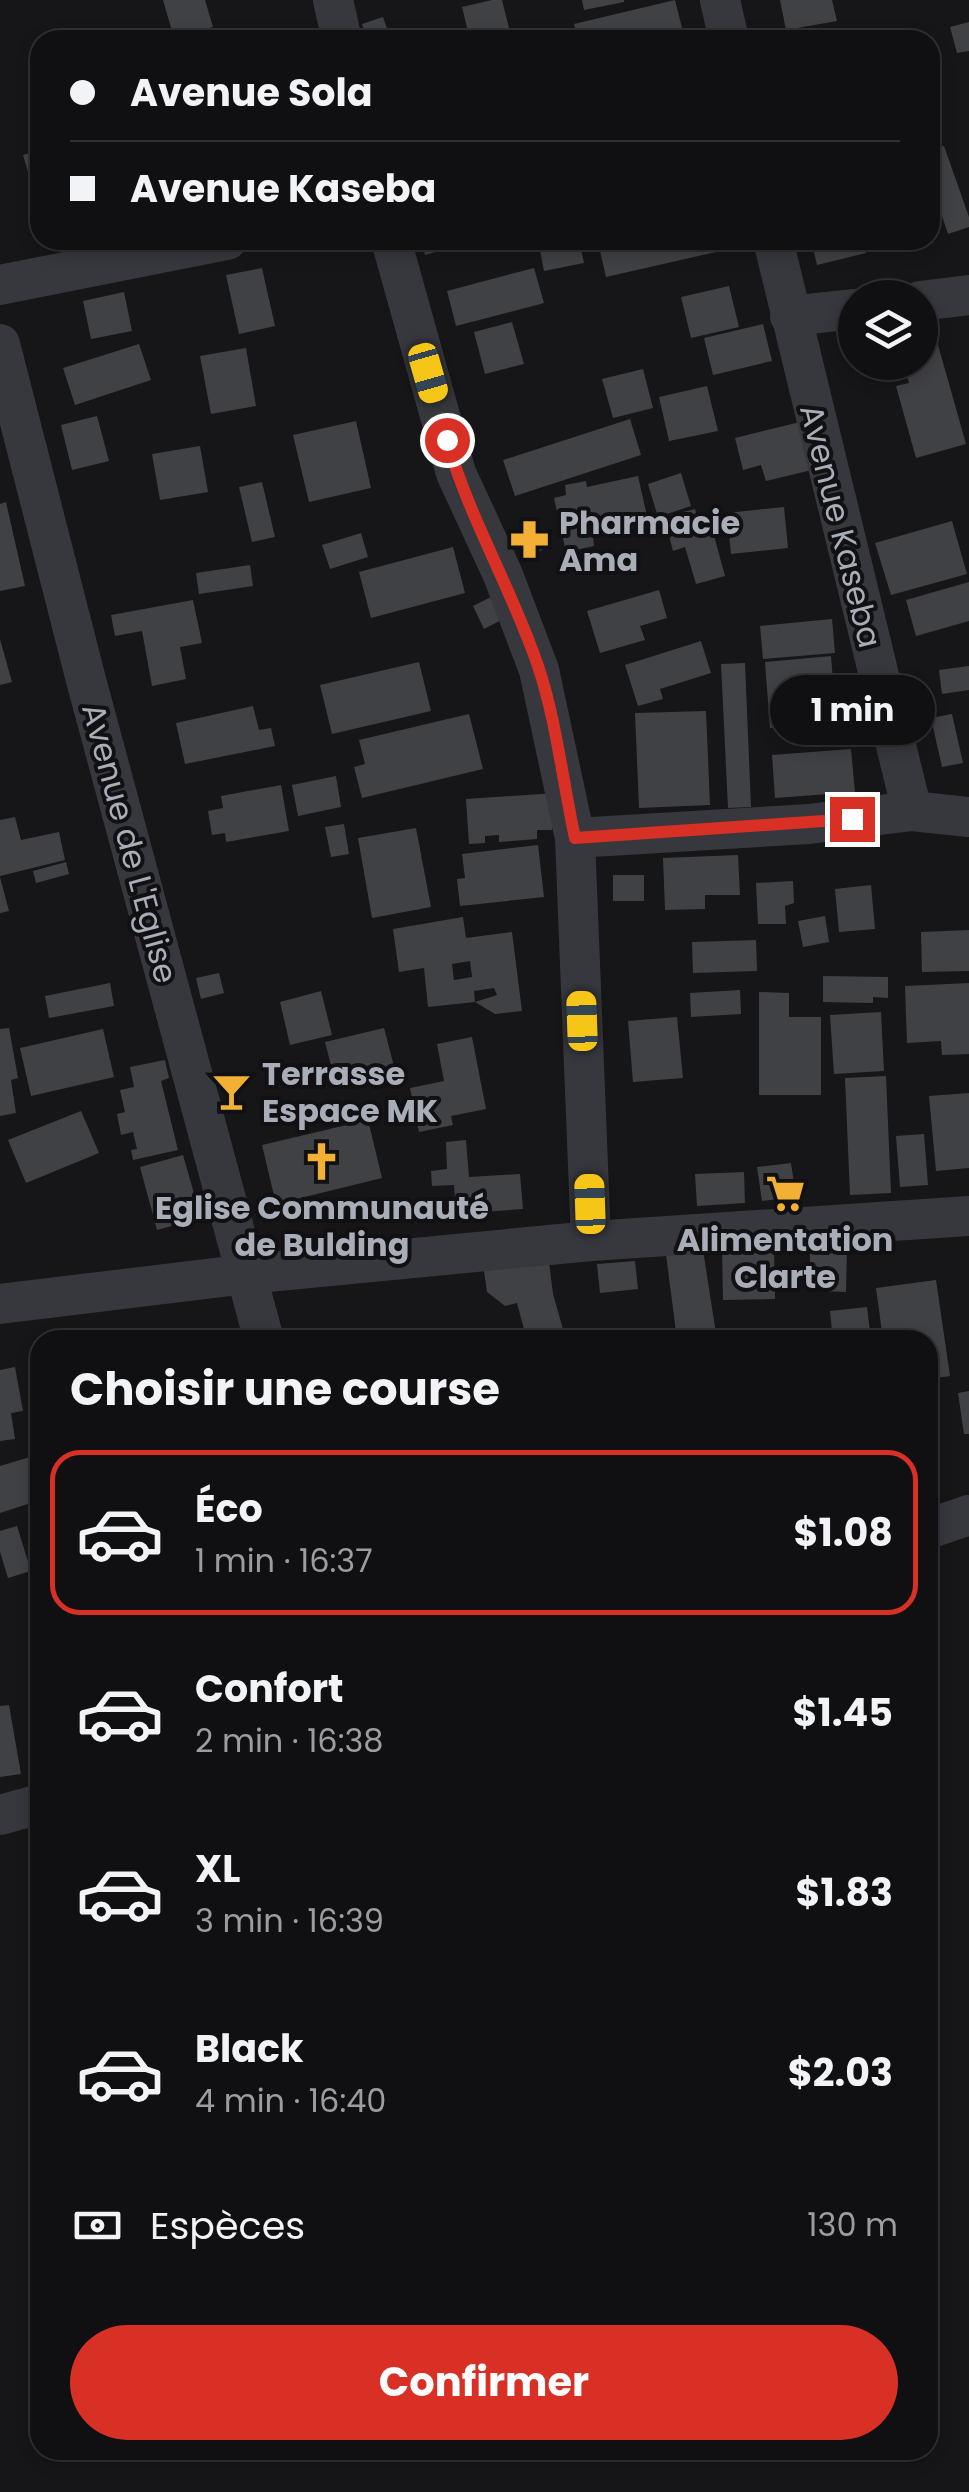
<!DOCTYPE html>
<html lang="fr">
<meta charset="utf-8">
<style>
body{margin:0;font-family:Poppins,sans-serif;background:#1e1e20;color:#f1f3f6;height:100vh;display:flex;flex-direction:column;font-size:38px;white-space:nowrap}
*{box-sizing:border-box;margin:0}
p{font-size:32px;color:#9c9d9f}
.icon{flex:none;width:55px;height:55px;fill:none;stroke:currentColor;stroke-width:2;stroke-linecap:round;stroke-linejoin:round}
.map{position:relative;flex:1;overflow:hidden}
.panel{position:absolute;left:30px;top:1330px;width:908px;height:1130px;display:flex;flex-direction:column;background:#101012;border-radius:30px;box-shadow:0 5px 15px #0003,0 0 0 2px #303032}
.panel>*{flex:none}
.guide{position:absolute;left:30px;top:30px;width:910px;height:220px;border-radius:30px;box-shadow:0 5px 15px #0003,0 0 0 2px #303032;display:grid;align-content:center;height:220px;padding:0 40px;background:#101012}
.fabs{position:absolute;left:838px;top:280px;display:grid;gap:20px}
.fabs a{display:grid;place-items:center;width:100px;height:100px;border-radius:50%;background:#101012;box-shadow:0 5px 15px #0003,0 0 0 2px #303032;font-size:50px}
.end{position:absolute;width:45px;height:45px;margin:-22px;border:12px solid #d93025;background:#fff;box-shadow:0 0 0 5px #fff}
.from{border-radius:50%}
.bubble{position:absolute;height:70px;border-radius:35px;background:#101012;box-shadow:0 5px 15px #0003,0 0 0 2px #303032;font-size:32px;font-weight:700;line-height:70px;text-align:center}
.car{position:absolute;width:30px;height:60px;margin:-30px -15px;border-radius:12px;box-shadow:0 0 8px 2px #0007;background:linear-gradient(#f5c518 24%,#345 0 40%,#f5c518 0 76%,#345 0 86%,#f5c518 0)}
.guide b{display:flex;align-items:center;gap:35px;height:95px;font-size:38px}
.guide b+b{border-top:2px solid #303032}
.guide i{width:25px;height:25px;background:#f1f3f6}
ul{padding:0;list-style:none}
li{display:flex;align-items:center;gap:30px;height:165px;margin:0 20px 15px;padding:0 20px;border:5px solid transparent;border-radius:30px}
li div{flex:1}
li b{display:block;font-size:38px}
li em{font-style:normal;font-weight:700}
li.on{border-color:#d93025}
li>.icon{width:90px;height:90px;stroke-width:1.5}
h2{padding:0 40px;font-size:45px;line-height:120px}
.pay{display:flex;align-items:center;gap:25px;height:110px;padding:0 40px;font-size:38px}
.pay p{margin-inline-start:auto}
.primary-button{display:flex;gap:20px;margin-top:auto;padding:20px 40px}
.primary-button a{flex:1;height:115px;border-radius:60px;background:#d93025;color:#fff;font-size:40px;font-weight:700;line-height:115px;text-align:center}
.map>svg:first-child{display:block}
.building{fill:#404145;fill-rule:evenodd}
.lines{fill:none;stroke-linecap:round;stroke-linejoin:round}
.street{stroke:#37383d;stroke-width:40}
.route{stroke:#d93025;stroke-width:12}
.labels{text-anchor:middle;dominant-baseline:central;stroke-width:8;stroke-linejoin:round;paint-order:stroke}
.poi-label{font-size:32px;font-weight:bold;fill:#a8adb8;stroke:#111113;text-anchor:start}
.street-label{font-size:32px;fill:#a8adb8;stroke:#111113}
</style>
<div class="map">
<svg width="969" height="2492" viewBox="0 0 969 2492">
<rect width="100%" height="100%" fill="#161618"/>
<g class="building">
<path d="M163,0H205L213,27L174,38Z"/>
<path d="M492,0H502L512,40H470L462,7Z"/>
<path d="M582,0H624V2L584,10Z"/>
<path d="M675,0L685,40H578L574,24Z"/>
<path d="M780,0H832L837,21L786,30Z"/>
<path d="M383,17L391,40H367L362,24Z"/>
<path d="M969,22V51L957,53L950,27Z"/>
<path d="M944,146L969,217V227L948,234L942,216L930,220V150Z"/>
<path d="M40,150V197L36,199L23,155Z"/>
<path d="M421,240H471V241L425,255Z"/>
<path d="M538,240H579L584,263L544,271Z"/>
<path d="M607,240H759L760,242L606,277L598,242Z"/>
<path d="M811,240H863L866,253L817,265Z"/>
<path d="M262,268L275,326L239,334L226,275Z"/>
<path d="M534,268L544,303L456,326L447,291Z"/>
<path d="M729,286L739,327L691,338L681,297Z"/>
<path d="M124,292L132,331L91,339L83,301Z"/>
<path d="M929,313L966,444L916,458L896,386L909,383L903,362H920V316Z"/>
<path d="M512,322L524,364L485,374L474,332Z"/>
<path d="M763,324L772,361L713,375L704,338Z"/>
<path d="M139,344L151,380L75,405L63,368Z"/>
<path d="M246,348L256,406L211,414L200,356Z"/>
<path d="M643,369L653,408L613,418L602,379Z"/>
<path d="M707,386L718,431L669,441L659,397Z"/>
<path d="M97,416L109,461L72,470L61,425Z"/>
<path d="M630,419L641,455L515,496L503,460Z"/>
<path d="M356,421L371,488L309,502L293,435Z"/>
<path d="M800,422L812,470L766,481L761,465L743,470L735,438Z"/>
<path d="M200,446L208,492L160,500L152,454Z"/>
<path d="M681,473L691,506L658,517L648,484Z"/>
<path d="M638,476L649,525L593,537L594,546L566,552L554,498L566,495L565,485L586,481L587,487Z"/>
<path d="M262,482L275,537L252,542L239,487Z"/>
<path d="M6,502L25,586L0,591V504Z"/>
<path d="M784,507L788,548L731,554L727,513Z"/>
<path d="M695,509L702,535L713,532L725,576L696,584L685,547L673,551L664,517Z"/>
<path d="M952,521L967,574L891,595L875,543Z"/>
<path d="M534,522L549,546L530,557L516,533Z"/>
<path d="M361,533L368,557L330,569L322,545Z"/>
<path d="M453,547L465,593L371,618L359,572Z"/>
<path d="M250,565L253,586L199,594L196,573Z"/>
<path d="M969,582V621L916,636L906,600Z"/>
<path d="M659,590L667,618L640,626L645,640L600,653L587,611Z"/>
<path d="M497,594L509,616L484,629L473,606Z"/>
<path d="M193,600L202,643L180,647L186,679L152,686L142,631L115,636L111,615Z"/>
<path d="M832,619L835,653L763,659L760,626Z"/>
<path d="M0,639L12,682L0,685Z"/>
<path d="M701,641L711,673L660,689L663,699L638,706L625,665Z"/>
<path d="M831,656L835,705L823,706L825,723L819,724L820,741L791,744L789,726L770,728L765,662Z"/>
<path d="M419,662L431,711L332,734L320,685Z"/>
<path d="M745,663L751,807L728,808L721,664Z"/>
<path d="M969,666V690L942,694L939,670Z"/>
<path d="M253,706L259,730L271,728L275,746L185,764L176,723Z"/>
<path d="M706,711L710,805L639,808L635,713Z"/>
<path d="M469,714L483,769L362,798L354,767L365,764L359,740Z"/>
<path d="M952,714L963,763L942,767L931,718Z"/>
<path d="M851,749L855,792L775,798L772,755Z"/>
<path d="M336,776L341,807L298,816L292,785Z"/>
<path d="M281,785L289,831L226,842L225,833L212,835L208,811L223,808L221,796Z"/>
<path d="M556,793L552,830H537V839L499,842V835L485,836V843L469,844L466,799Z"/>
<path d="M15,817L21,840L59,832L65,860L0,876V820Z"/>
<path d="M344,824L349,854L331,857L325,827Z"/>
<path d="M416,828L431,907L372,918L358,838Z"/>
<path d="M538,845L544,897L460,906L457,879L465,878L462,854Z"/>
<path d="M738,855L740,895H705V909L665,910L663,858Z"/>
<path d="M66,862L69,874L36,883L33,871Z"/>
<rect x="613" y="875" width="31" height="26"/>
<path d="M0,877L9,911L0,913Z"/>
<path d="M793,881L794,903L785,906L786,924H758L756,883Z"/>
<path d="M871,885L875,929L839,932L835,889Z"/>
<path d="M825,916L829,942L803,947L798,921Z"/>
<path d="M463,917L466,938L512,932L522,1011L495,1014L475,1002L497,995L494,988L474,991L475,1002L428,1007L424,968L399,972L393,929ZM470,961L472,977L454,980L452,964Z"/>
<path d="M969,930V971L922,972L921,932Z"/>
<path d="M756,940L757,971L693,973L692,942Z"/>
<path d="M219,973L224,993L201,999L196,978Z"/>
<path d="M823,976L888,977V998L873,997V1003L823,1002Z"/>
<path d="M110,983L114,1006L49,1018L45,996Z"/>
<path d="M969,983V1054L942,1055L941,1041L907,1043L905,986Z"/>
<path d="M740,990L741,1014L691,1017L690,993Z"/>
<path d="M321,991L332,1035L290,1045L280,1002Z"/>
<path d="M759,992L789,993V1017H821V1095H759Z"/>
<path d="M881,1012L884,1071L834,1074L830,1015Z"/>
<path d="M677,1017L683,1078L633,1082L628,1021Z"/>
<path d="M9,1028L18,1078L11,1080L16,1113L0,1116V1029Z"/>
<path d="M384,1028L396,1074L337,1088L325,1042Z"/>
<path d="M103,1029L114,1077L31,1096L20,1048Z"/>
<path d="M472,1037L486,1109L451,1116L453,1125L419,1132L410,1088L444,1081L437,1044Z"/>
<path d="M165,1060L169,1078L161,1081L178,1150L133,1160L131,1150L137,1149L133,1132L121,1135L117,1114L125,1112L120,1090L134,1087L130,1067Z"/>
<path d="M886,1076L891,1193L850,1195L845,1078Z"/>
<path d="M969,1093V1168L936,1171L929,1096Z"/>
<path d="M81,1111L99,1153L26,1183L8,1140Z"/>
<path d="M368,1120L382,1178L276,1204L262,1145Z"/>
<path d="M924,1134L928,1185L900,1187L896,1136Z"/>
<path d="M466,1140L469,1177L520,1174L523,1209L456,1214L454,1185L432,1186L431,1171L447,1169L446,1142Z"/>
<path d="M183,1155L201,1218L157,1230L140,1167Z"/>
<path d="M791,1163L796,1197L762,1201L757,1167Z"/>
<path d="M744,1172L745,1203L697,1206L695,1174Z"/>
<path d="M810,1243L847,1244L846,1292L821,1291L822,1267H810Z"/>
<path d="M774,1248L775,1299L723,1300L722,1250Z"/>
<path d="M703,1250L717,1340H677L666,1254Z"/>
<path d="M635,1261L638,1289L600,1293L597,1264Z"/>
<path d="M549,1262L553,1294L566,1340H527L517,1303L505,1306L487,1292L484,1271Z"/>
<path d="M936,1280L950,1376L928,1379V1340H883L876,1288Z"/>
<path d="M867,1307L871,1340H833L830,1311Z"/>
<path d="M15,1367L23,1411L11,1413L15,1439L0,1441V1370Z"/>
<path d="M969,1391V1434H964L958,1393Z"/>
<path d="M40,1454V1500L0,1513V1466Z"/>
<path d="M17,1526L31,1571L8,1578L0,1552V1531Z"/>
<path d="M40,1662V1712L38,1713L29,1664Z"/>
<path d="M9,1705L21,1774L0,1777V1706Z"/>
</g>
<g class="lines">
<g class="street">
<path d="M333,0L342,40"/>
<path d="M720,0L729,40"/>
<path d="M391,240L456,473L503,575L539,670L575,838L591,1241"/>
<path d="M773,240L912,811"/>
<path d="M0,285L227,240"/>
<path d="M920,301L969,295"/>
<path d="M790,316L855,309"/>
<path d="M0,344L86,680L264,1340"/>
<path d="M575,838L809,824L912,811L969,817"/>
<path d="M0,1304L247,1274L591,1241L969,1216"/>
<path d="M928,1529L969,1515"/>
<path d="M0,1815L40,1804"/>
</g>
</g>
<g class="lines">
<path class="route" d="M447,440C469,518 512,589 538,666C556,719 563,783 575,838L852,819"/>
</g>
<defs>
<symbol id="pharmacy-bare" viewBox="-9 -9 18 18"><path d="M-2-6h4v4h4v4h-4v4h-4v-4h-4v-4h4Z" fill="#f2b134" stroke="#111113" stroke-width="2.5" paint-order="stroke"/></symbol>
<symbol id="bar-bare" viewBox="-9 -9 18 18"><path d="M-6-5H6L.8 .8V4.5H3.5V6h-7V4.5H-.8V.8Z" fill="#f2b134" stroke="#111113" stroke-width="2.5" paint-order="stroke"/></symbol>
<symbol id="church-bare" viewBox="-9 -9 18 18"><path d="M-1.2-6h2.4v3.5h3.3v2.4h-3.3V6h-2.4V-.1h-3.3v-2.4h3.3Z" fill="#f2b134" stroke="#111113" stroke-width="2.5" paint-order="stroke"/></symbol>
<symbol id="supermarket-bare" viewBox="-9 -9 18 18"><path d="M-6-5.5h2.5l.6 2H6L4.5 2H-2.5L-4.4-4H-6ZM-1.5 3.2a1.3 1.3 0 1 0 .1 0ZM3 3.2a1.3 1.3 0 1 0 .1 0Z" fill="#f2b134" stroke="#111113" stroke-width="2.5" paint-order="stroke"/></symbol>
</defs>
<g fill-rule="evenodd">
<use href="#pharmacy-bare" x="502" y="512" width="55" height="55"/>
<use href="#bar-bare" x="204" y="1064" width="55" height="55"/>
<use href="#church-bare" x="294" y="1134" width="55" height="55"/>
<use href="#supermarket-bare" x="758" y="1166" width="55" height="55"/>
</g>
<g class="labels">
<g class="poi-label">
<text x="559" y="522">Pharmacie<tspan x="559" dy="37">Ama</tspan></text>
<text x="262" y="1073">Terrasse<tspan x="262" dy="37">Espace MK</tspan></text>
<text x="322" y="1207" text-anchor="middle">Eglise Communauté<tspan x="322" dy="37">de Bulding</tspan></text>
<text x="785" y="1239" text-anchor="middle">Alimentation<tspan x="785" dy="37">Clarte</tspan></text>
</g>
<g class="street-label">
<text transform="translate(841 526) rotate(76)">Avenue Kaseba</text>
<text transform="translate(130 843) rotate(75)">Avenue de L'Eglise</text>
</g>
</g>
</svg>
<div class="fabs">
<a><svg class="icon" aria-label="layers" viewBox="0 0 24 24"><path d="M12 4l9 5-9 5-9-5zM3 14l9 5 9-5"/></svg></a>
</div>
<i class="end from" style="left:447px;top:440px"></i>
<i class="end" style="left:852px;top:819px"></i>
<div class="bubble" style="left:770px;top:675px;width:165px">1 min</div>
<i class="car" style="left:428px;top:373px;rotate:164deg"></i>
<i class="car" style="left:582px;top:1021px;rotate:358deg"></i>
<i class="car" style="left:590px;top:1204px;rotate:358deg"></i>
<div class="guide">
<b><i class="from"></i>Avenue Sola</b>
<b><i></i>Avenue Kaseba</b>
</div>
<section class="panel">
<h2>Choisir une course</h2>
<ul>
<li class="on"><svg class="icon" aria-label="car" viewBox="0 0 24 24"><path d="M5 17H2v-5l4-1 3-4h7l3 4 3 1v5h-3M9 17h6M6 11h13"/><circle cx="7" cy="17" r="2"/><circle cx="17" cy="17" r="2"/></svg><div><b>Éco</b><p>1 min · 16:37</p></div><em>$1.08</em></li>
<li><svg class="icon" aria-label="car" viewBox="0 0 24 24"><path d="M5 17H2v-5l4-1 3-4h7l3 4 3 1v5h-3M9 17h6M6 11h13"/><circle cx="7" cy="17" r="2"/><circle cx="17" cy="17" r="2"/></svg><div><b>Confort</b><p>2 min · 16:38</p></div><em>$1.45</em></li>
<li><svg class="icon" aria-label="car" viewBox="0 0 24 24"><path d="M5 17H2v-5l4-1 3-4h7l3 4 3 1v5h-3M9 17h6M6 11h13"/><circle cx="7" cy="17" r="2"/><circle cx="17" cy="17" r="2"/></svg><div><b>XL</b><p>3 min · 16:39</p></div><em>$1.83</em></li>
<li><svg class="icon" aria-label="car" viewBox="0 0 24 24"><path d="M5 17H2v-5l4-1 3-4h7l3 4 3 1v5h-3M9 17h6M6 11h13"/><circle cx="7" cy="17" r="2"/><circle cx="17" cy="17" r="2"/></svg><div><b>Black</b><p>4 min · 16:40</p></div><em>$2.03</em></li>
</ul>
<div class="pay"><svg class="icon" aria-label="cash" viewBox="0 0 24 24"><path d="M3 7h18v10H3z"/><circle cx="12" cy="12" r="2"/></svg>Espèces<p>130 m</p></div>
<div class="primary-button"><a>Confirmer</a></div>
</section>
</div>
